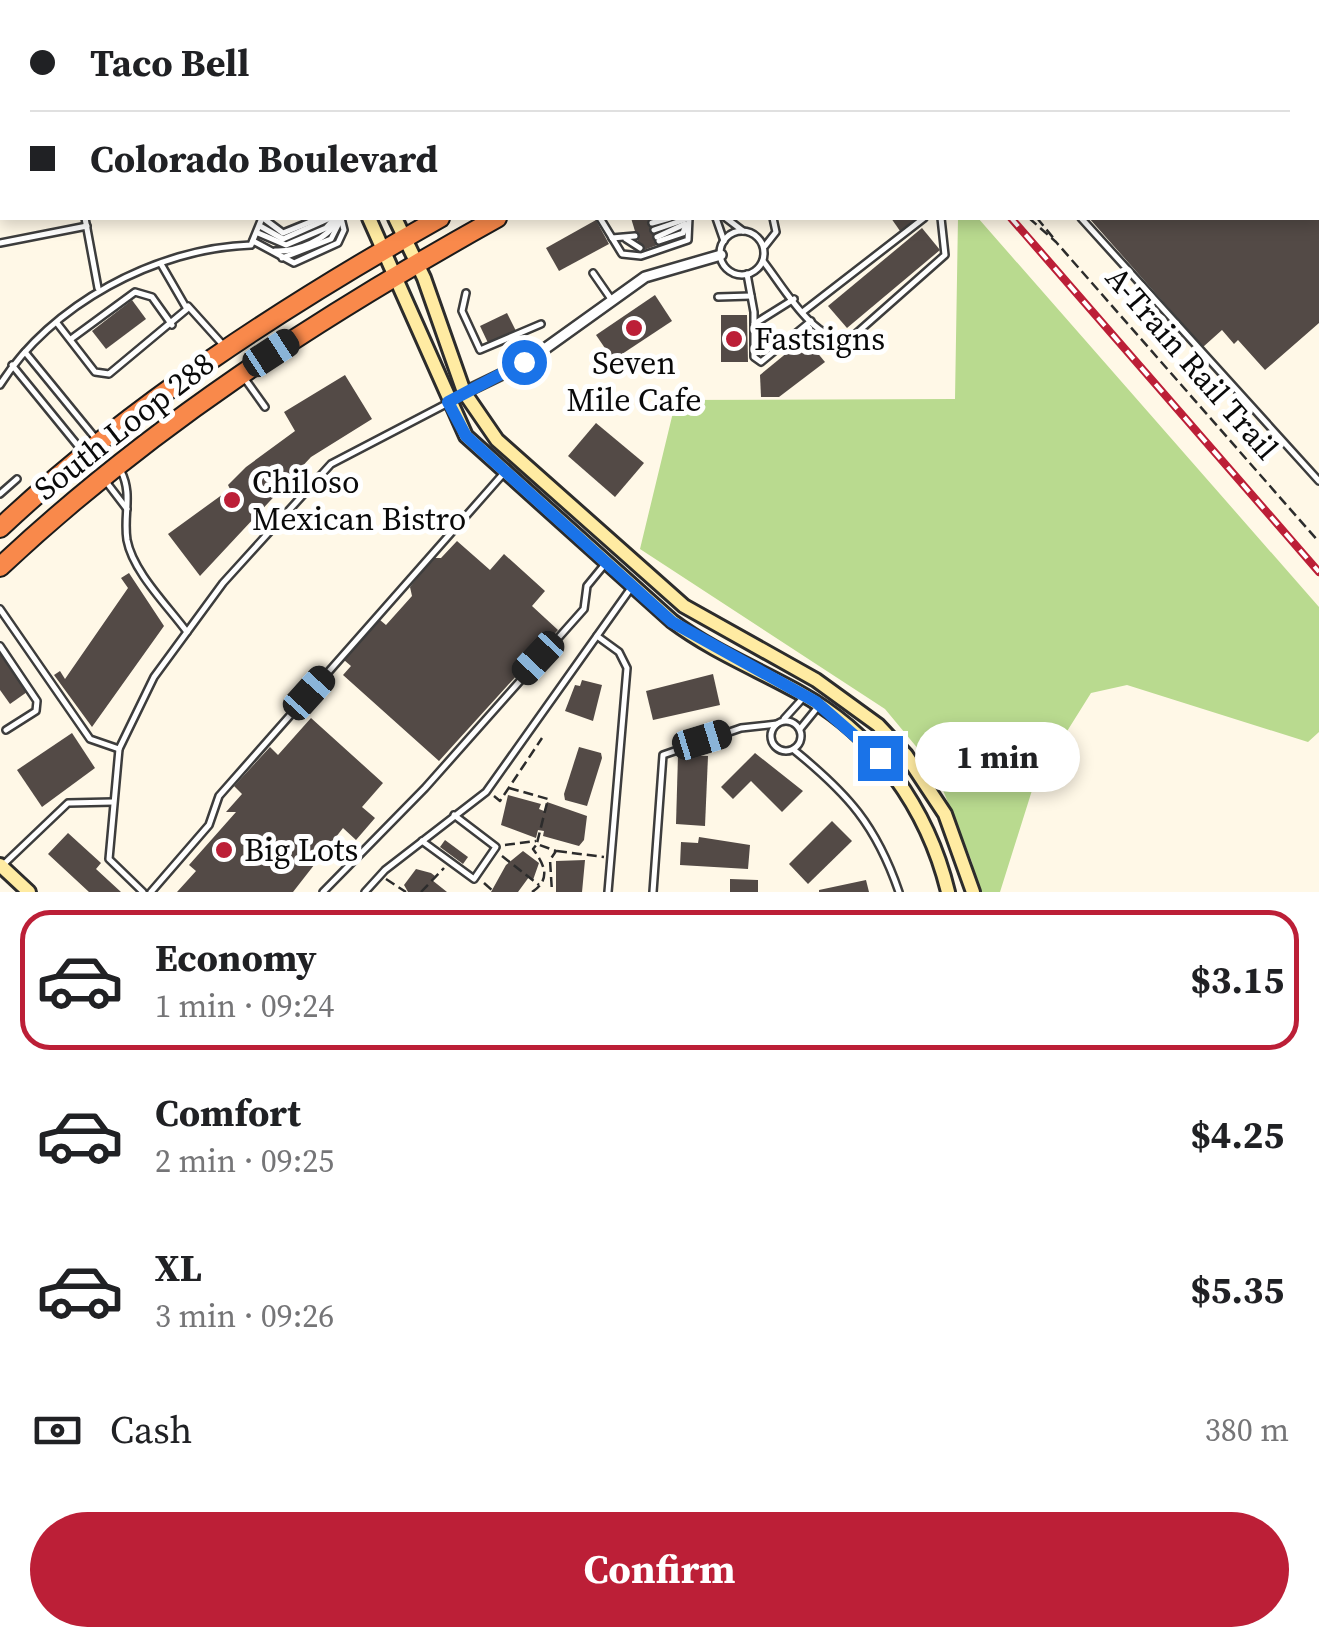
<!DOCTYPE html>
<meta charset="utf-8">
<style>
body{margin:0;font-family:"Source Serif 4",serif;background:#f6f6f6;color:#202124;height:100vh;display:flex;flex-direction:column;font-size:38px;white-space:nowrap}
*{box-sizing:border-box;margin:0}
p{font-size:32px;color:#757577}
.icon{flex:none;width:55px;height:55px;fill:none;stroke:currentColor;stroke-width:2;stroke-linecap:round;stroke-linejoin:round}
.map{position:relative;height:892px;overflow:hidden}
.side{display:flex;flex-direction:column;background:#fff;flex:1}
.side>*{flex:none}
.top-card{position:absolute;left:0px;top:0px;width:1320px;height:220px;box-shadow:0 5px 15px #0003;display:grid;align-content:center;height:220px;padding:0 30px;background:#fff}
.end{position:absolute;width:45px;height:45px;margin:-22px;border:12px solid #1a73e8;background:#fff;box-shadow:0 0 0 5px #fff}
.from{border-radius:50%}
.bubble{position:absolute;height:70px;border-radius:35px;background:#fff;box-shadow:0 5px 15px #0003;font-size:32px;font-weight:700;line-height:70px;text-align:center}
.car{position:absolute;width:30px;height:60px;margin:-30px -15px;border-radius:12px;box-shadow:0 0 8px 2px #0007;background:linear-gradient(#222 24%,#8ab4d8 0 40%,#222 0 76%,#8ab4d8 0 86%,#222 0)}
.top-card b{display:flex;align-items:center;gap:35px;height:95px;font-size:38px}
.top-card b+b{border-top:2px solid #e0e0e0}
.top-card i{width:25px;height:25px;background:#202124}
ul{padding:18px 0 0;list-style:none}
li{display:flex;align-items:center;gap:30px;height:140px;margin:0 20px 15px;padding:0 10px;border:5px solid transparent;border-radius:30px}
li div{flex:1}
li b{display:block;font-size:38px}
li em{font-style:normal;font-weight:700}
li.active{border-color:#bc1f37}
li>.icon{width:90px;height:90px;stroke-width:1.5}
.pay{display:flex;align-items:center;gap:25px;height:110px;padding:0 30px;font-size:38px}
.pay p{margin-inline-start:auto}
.action{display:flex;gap:20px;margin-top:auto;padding:20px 30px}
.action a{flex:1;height:115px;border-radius:60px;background:#bc1f37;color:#fff;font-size:40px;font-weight:700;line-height:115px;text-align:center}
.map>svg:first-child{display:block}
.forest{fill:#b9da8f}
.building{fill:#534a46}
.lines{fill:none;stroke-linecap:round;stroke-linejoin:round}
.lane-casing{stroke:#3d3d3d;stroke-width:10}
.street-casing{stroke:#3d3d3d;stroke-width:14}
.secondary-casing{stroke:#2c2c2c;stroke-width:18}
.highway-casing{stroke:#1b1b1b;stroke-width:22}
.path{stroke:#2c2c2c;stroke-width:2.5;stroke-dasharray:10 5;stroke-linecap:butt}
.lane{stroke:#fff;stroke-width:5}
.street{stroke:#fff;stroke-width:9}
.secondary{stroke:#ffeba2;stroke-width:12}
.highway{stroke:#f9894b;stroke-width:18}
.rail-casing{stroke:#bc1f37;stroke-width:8}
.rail{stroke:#fff;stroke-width:4;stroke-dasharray:11;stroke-linecap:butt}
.route{stroke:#1a73e8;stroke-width:12}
.poi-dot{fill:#bc1f37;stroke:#fff;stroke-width:4}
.labels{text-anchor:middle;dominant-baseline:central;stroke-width:10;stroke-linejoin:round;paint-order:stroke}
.poi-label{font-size:32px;fill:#0a0a0a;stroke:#fff;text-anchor:start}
.street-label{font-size:32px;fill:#0a0a0a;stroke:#fff}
</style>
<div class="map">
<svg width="1319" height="892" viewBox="0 0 1319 892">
<rect width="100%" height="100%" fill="#fff8e7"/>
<path class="forest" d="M958,218H978L1319,607V732L1308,742L1127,685L1091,693L1034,784L1000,892H978L972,862L934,768L885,709L640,549L676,400L955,399Z"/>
<g class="building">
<path d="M631,218H650L660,244L641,251Z"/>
<path d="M891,218H921L900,231Z"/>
<path d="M1089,218H1319V323L1265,370L1238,340L1234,344L1222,330L1203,347Z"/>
<path d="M596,220L609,244L559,271L546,248Z"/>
<path d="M922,228L940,250L847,328L828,306Z"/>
<path d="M655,295L672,321L613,360L596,335Z"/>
<path d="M132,300L146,319L106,349L92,331Z"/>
<path d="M507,313L516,331L489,345L480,326Z"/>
<path d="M721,315H747L748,362H721Z"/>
<path d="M805,338L825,362L779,397H761L760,375Z"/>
<path d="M345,375L372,419L311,457L200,576L168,534L230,489L228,485L246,467L295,431L284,412Z"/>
<path d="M596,423L644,463L615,497L568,456Z"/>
<path d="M457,541L490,570L504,554L545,591L532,606L558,630L439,761L343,675L351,666L344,660L380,620L386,625L412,596L410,587L433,558H441Z"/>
<path d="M129,573L164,626L92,727L54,675L60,671L65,679L128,588L121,578Z"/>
<path d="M0,653L27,692L10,704L0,690Z"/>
<path d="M713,674L720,705L653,720L646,691Z"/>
<path d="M582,680L602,685L593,721L565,711L575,685L580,686Z"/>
<path d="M311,718L383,783L362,807L375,818L356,840L343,828L293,892H177L196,871L189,865L236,812H226L242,794L234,786L270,747L278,755Z"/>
<path d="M72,733L95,768L42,807L17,770Z"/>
<path d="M579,747L601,753L602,758L587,806L565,800L564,794Z"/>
<path d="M755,753L803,791L782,812L751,781L733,799L721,787Z"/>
<path d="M678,755L708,756L705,826L676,824Z"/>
<path d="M508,795L541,804L539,809L544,811L547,802L587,816L584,840L579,846L543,836L544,831L538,830L536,838L501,825Z"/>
<path d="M832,821L852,841L808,884L789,864Z"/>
<path d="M68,833L101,863L96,869L121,892H89L48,854Z"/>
<path d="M699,837L750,845L748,869L680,865L681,842L698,843Z"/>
<path d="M445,840L468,857L463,864L440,847Z"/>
<path d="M523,851L539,863L533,880L529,877L518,892H491L506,865Z"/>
<path d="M585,860L582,892H556V861Z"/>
<path d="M416,869L431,873L435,876L432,880L447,892H408L404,885Z"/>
<path d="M730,879L758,880V892H730Z"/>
<path d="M866,880L869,892H819V890Z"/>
</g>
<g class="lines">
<defs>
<g id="lane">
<path d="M203,0L204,2"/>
<path d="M382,0L384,2"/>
<path d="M473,0L477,2"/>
<path d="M291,2L292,0"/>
<path d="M460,2L462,0"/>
<path d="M611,2L613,0"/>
<path d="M1191,2L1194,0"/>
<path d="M1279,2L1283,0"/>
<path d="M0,139L2,138"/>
<path d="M1318,156L1319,157"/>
<path d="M85,218L98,288"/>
<path d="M263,218L283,233L320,218"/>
<path d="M600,218L622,254L641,256L688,240L689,218"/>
<path d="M716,218L724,241"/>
<path d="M726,218L743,231"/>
<path d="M1081,218L1319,481"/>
<path d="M652,223L670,218"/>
<path d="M260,226L283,239L330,218"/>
<path d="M654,230L689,218"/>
<circle cx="742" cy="253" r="22"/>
<path d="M258,233L286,245L326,228L335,218"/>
<path d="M657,237L685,224"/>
<path d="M612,238L635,236"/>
<path d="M626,239L640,248"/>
<path d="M253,241L294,263L338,243L344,230L341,218"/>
<path d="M659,241L683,233L686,225"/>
<path d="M0,243L87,226"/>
<path d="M765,246L776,232L773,218"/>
<path d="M275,251C296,252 328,240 337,220"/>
<path d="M282,258L331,239L340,221"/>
<path d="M763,261C783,286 814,344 850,339L945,255L941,218"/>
<path d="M593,273L611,299"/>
<path d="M747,274L754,312V357L761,362L811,321"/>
<path d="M466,293L462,311L480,350L541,324"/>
<path d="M718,297L751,296"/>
<path d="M188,306L224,346"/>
<path d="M804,311L924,218"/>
<path d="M57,323L95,372L109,374L187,309L161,264"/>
<path d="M754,324L794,299"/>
<path d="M71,339L135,292L152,297L172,325"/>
<path d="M25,352L97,440"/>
<path d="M12,365L83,452"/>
<path d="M245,379L265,407"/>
<path d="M0,385C50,305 156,248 251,245L262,218"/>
<path d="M121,471C133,495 123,514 127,540C133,572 168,606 187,632"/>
<path d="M104,479L127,509"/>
<path d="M0,494L17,479"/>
<path d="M0,609L90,739L119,749"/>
<path d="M597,636L619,652L627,668L608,892"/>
<path d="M0,646L37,701L36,711L6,730"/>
<path d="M784,719L803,698"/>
<circle cx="786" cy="736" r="15"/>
<path d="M800,729L817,708"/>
<path d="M794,750C848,794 876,825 899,892"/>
<path d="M422,841L474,879L496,847L454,815"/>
<path d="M4,864L68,803L113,802"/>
<path d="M143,892L109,859L119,749L154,677L223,583L331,464L448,403"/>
<path d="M151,892L209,825L219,796L503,474"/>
<path d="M323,892L425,788L584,609L587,586L605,564"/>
<path d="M365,892L385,870L486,792L631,588"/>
<path d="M653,892L663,755L741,728L777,724"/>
</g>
<path id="street" d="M461,394L525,363L645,277L721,255"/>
<g id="secondary">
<path d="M323,0L324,2"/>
<path d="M348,0V2"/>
<path d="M369,218L466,436L672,621C712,651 757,669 800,693C876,735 928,809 948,892"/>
<path d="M395,218L424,278L464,392L497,440L684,606L816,680L878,725L906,755L945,814L973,892"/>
<path d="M0,865L29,892"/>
</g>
<g id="highway">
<path d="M820,2L825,0"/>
<path d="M881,2L886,0"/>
<path d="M0,528C131,405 284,306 440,218"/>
<path d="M0,567C149,427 319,317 497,218"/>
</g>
</defs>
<use href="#lane" class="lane-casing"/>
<use href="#street" class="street-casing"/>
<use href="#secondary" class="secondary-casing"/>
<use href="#highway" class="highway-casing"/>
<g class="path">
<path d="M1029,218L1056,242L1319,542"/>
<path d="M1037,218L1055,240"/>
<path d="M509,788L548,799L537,843"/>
<path d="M494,796L500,801L542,738"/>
<path d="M505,845L536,841"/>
<path d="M557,851L604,857"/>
<path d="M502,856L539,885"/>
<path d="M386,879L406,892"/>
<path d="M484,883L494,892"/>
<path d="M421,892L444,868"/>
<path d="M532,892C552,879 544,864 533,849L537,844L556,851L550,860L552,892"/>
</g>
<use href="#lane" class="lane"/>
<use href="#street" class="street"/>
<use href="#secondary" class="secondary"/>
<use href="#highway" class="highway"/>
<defs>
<g id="rail">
<path d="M822,0L824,2"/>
<path d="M1011,218L1319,572"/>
</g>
</defs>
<use href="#rail" class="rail-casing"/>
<use href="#rail" class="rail"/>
</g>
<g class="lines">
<path class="route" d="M524,362L448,402L466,436L672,622L816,702L880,758"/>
</g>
<g class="poi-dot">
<circle cx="634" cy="328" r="10"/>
<circle cx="734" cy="339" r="10"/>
<circle cx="232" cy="500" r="10"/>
<circle cx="224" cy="850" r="10"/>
</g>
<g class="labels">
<g class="poi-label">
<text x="754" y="339">Fastsigns</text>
<text x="634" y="363" text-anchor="middle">Seven<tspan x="634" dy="37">Mile Cafe</tspan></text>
<text x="252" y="482">Chiloso<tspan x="252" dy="37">Mexican Bistro</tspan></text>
<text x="244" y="850">Big Lots</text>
</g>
<g class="street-label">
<text transform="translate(1192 363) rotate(49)">A-Train Rail Trail</text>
<text transform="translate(124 426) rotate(-38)">South Loop 288</text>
</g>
</g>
</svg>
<i class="end from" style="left:524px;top:362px"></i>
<i class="end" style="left:880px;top:758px"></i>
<div class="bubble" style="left:915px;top:722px;width:165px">1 min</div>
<i class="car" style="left:271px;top:353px;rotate:57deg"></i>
<i class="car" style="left:538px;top:658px;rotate:223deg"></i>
<i class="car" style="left:309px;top:693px;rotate:42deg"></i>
<i class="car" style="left:702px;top:740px;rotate:73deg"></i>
<div class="top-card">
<b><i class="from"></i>Taco Bell</b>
<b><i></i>Colorado Boulevard</b>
</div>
</div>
<section class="side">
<ul>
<li class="active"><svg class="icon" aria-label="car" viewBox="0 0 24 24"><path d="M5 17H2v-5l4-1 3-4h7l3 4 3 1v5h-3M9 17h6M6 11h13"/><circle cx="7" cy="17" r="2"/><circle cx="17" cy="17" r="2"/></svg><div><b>Economy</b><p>1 min · 09:24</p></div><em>$3.15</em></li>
<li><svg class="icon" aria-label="car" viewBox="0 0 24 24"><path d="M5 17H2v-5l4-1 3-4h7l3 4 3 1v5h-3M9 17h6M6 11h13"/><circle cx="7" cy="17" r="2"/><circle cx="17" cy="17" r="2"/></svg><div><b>Comfort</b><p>2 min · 09:25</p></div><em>$4.25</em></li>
<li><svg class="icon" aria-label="car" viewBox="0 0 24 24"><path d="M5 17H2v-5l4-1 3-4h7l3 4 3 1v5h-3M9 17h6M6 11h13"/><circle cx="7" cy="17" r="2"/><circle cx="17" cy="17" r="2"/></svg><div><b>XL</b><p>3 min · 09:26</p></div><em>$5.35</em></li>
</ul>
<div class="pay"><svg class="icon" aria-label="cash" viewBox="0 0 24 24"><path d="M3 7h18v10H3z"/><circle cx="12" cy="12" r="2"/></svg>Cash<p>380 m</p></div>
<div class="action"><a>Confirm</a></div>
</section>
